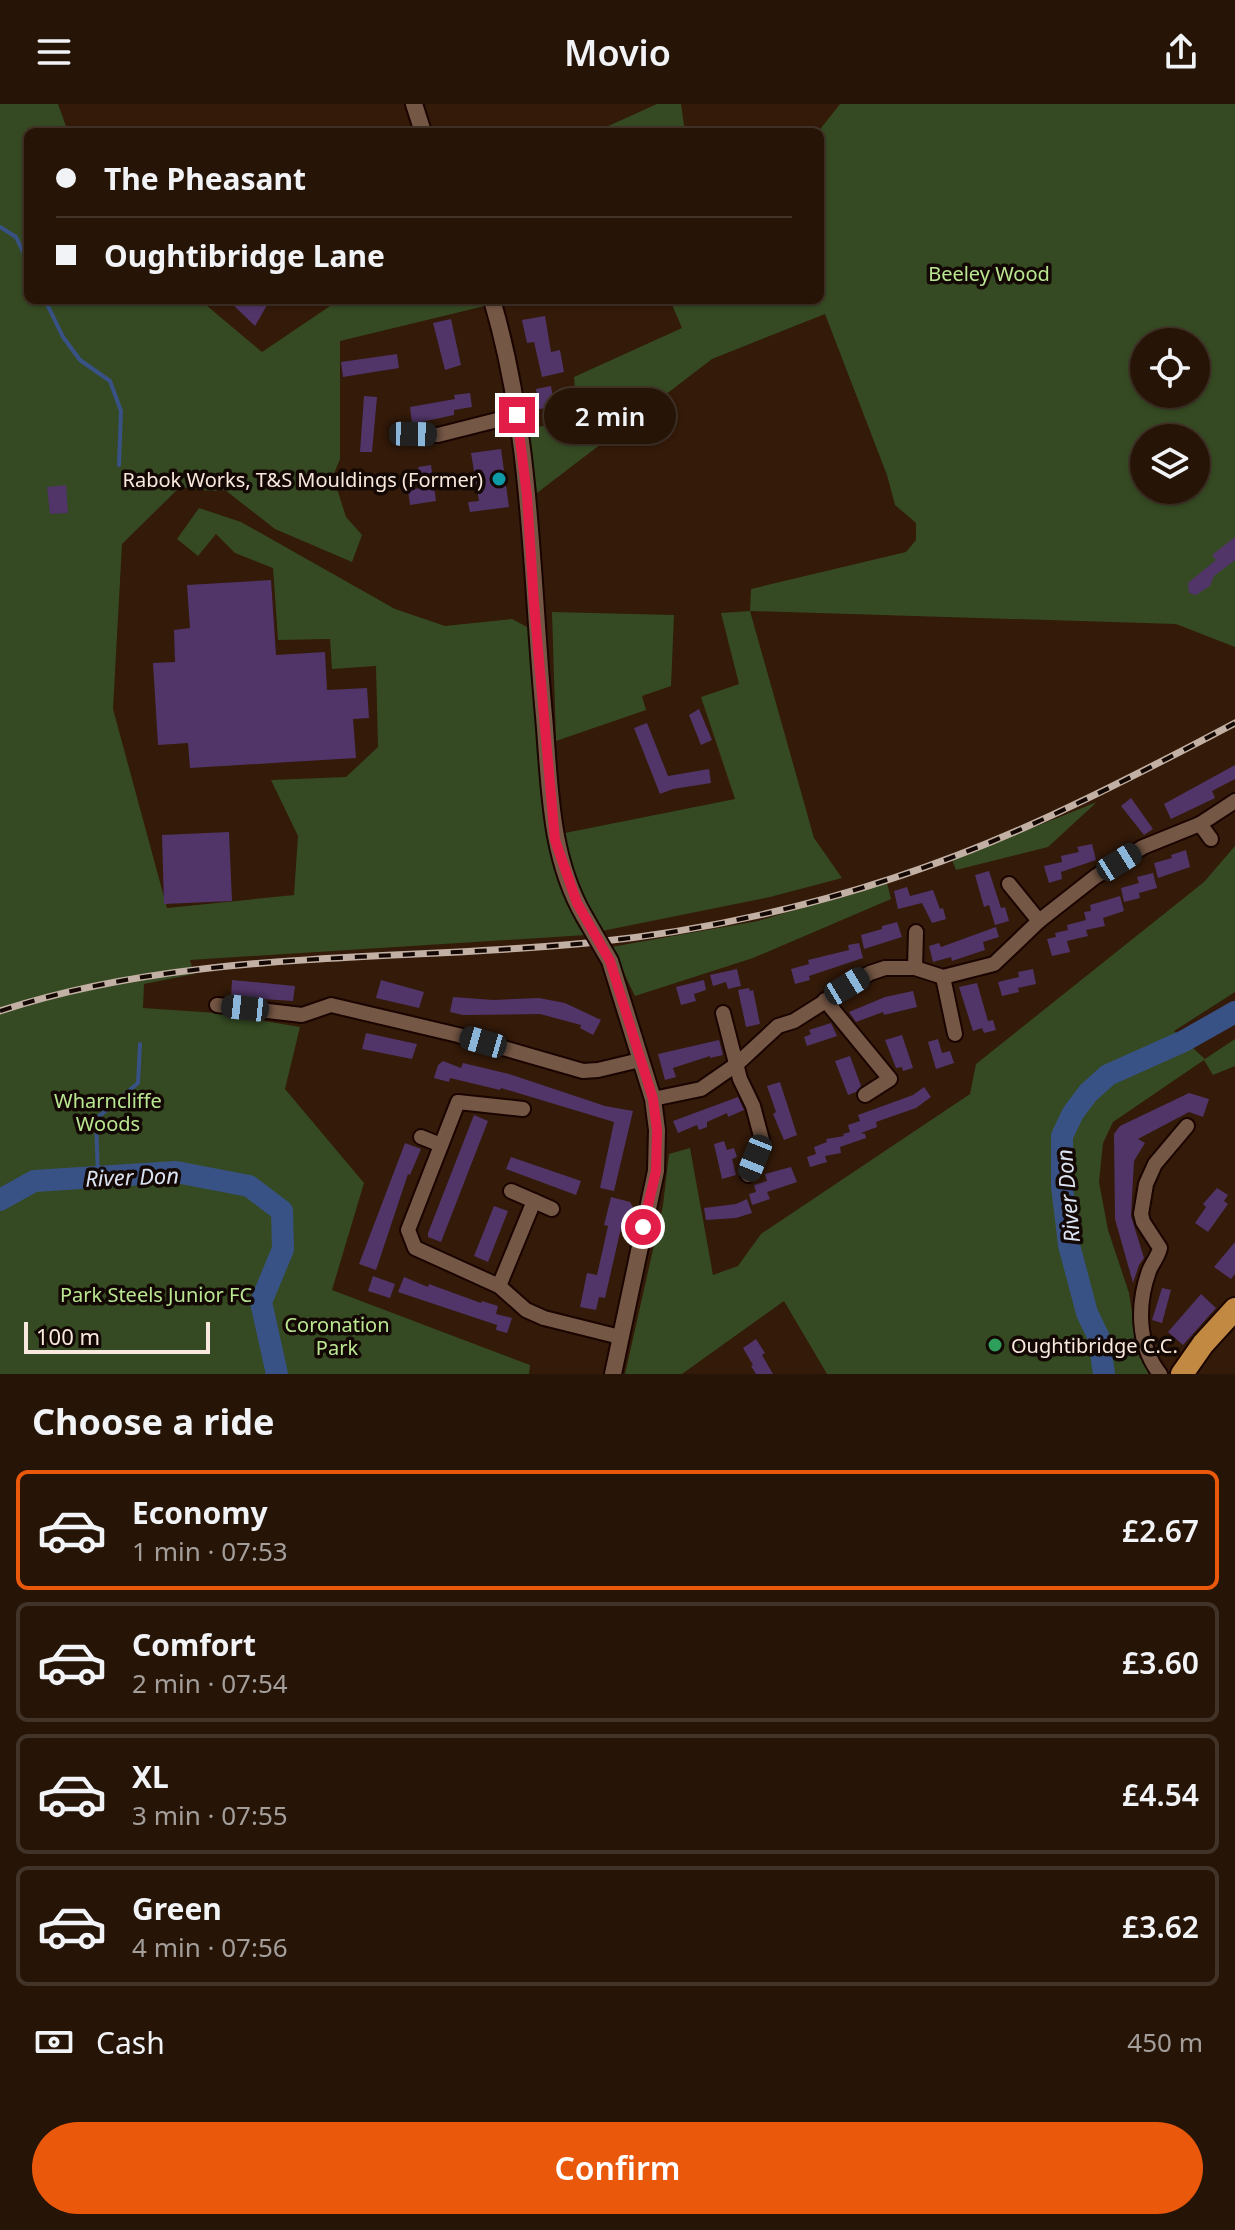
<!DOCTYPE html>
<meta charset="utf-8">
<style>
body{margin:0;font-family:"Noto Sans",sans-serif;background:#2e1d11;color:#f1f3f6;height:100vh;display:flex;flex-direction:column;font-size:30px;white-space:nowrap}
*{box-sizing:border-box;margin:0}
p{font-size:26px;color:#a49e9b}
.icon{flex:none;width:44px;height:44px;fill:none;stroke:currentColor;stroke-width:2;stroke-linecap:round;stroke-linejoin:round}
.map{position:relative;height:1270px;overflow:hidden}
.drawer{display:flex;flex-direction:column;background:#261407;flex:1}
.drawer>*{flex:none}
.guide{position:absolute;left:24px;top:24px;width:800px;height:176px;border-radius:12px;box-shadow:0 2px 6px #0004,0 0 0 2px #423328;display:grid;align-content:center;height:176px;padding:0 32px;background:#261407}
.controls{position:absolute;left:1130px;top:224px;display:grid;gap:16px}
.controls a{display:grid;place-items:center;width:80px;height:80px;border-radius:50%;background:#261407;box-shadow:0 2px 6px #0004,0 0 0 2px #423328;font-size:40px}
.scale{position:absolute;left:24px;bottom:20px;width:186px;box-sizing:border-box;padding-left:8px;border:4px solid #f9e8dd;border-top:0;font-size:22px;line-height:28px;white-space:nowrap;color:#f9e8dd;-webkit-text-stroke:6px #130803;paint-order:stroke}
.end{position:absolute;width:36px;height:36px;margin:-18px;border:10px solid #e11d48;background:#fff;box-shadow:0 0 0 4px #fff}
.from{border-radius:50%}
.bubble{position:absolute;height:56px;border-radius:28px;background:#261407;box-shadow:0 2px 6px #0004,0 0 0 2px #423328;font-size:26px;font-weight:600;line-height:56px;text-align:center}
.car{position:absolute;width:24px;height:48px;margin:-24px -12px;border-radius:10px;box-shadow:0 0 6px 2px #0007;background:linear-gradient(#222 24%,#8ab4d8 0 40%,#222 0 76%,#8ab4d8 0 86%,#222 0)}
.guide b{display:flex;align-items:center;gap:28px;height:76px;font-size:30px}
.guide b+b{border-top:2px solid #423328}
.guide i{width:20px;height:20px;background:#f1f3f6}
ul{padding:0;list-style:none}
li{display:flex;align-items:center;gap:24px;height:120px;margin:0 16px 12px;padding:0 16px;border:4px solid #423328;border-radius:12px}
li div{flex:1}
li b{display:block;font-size:30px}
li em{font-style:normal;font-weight:600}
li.selected{border-color:#ea580c}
li>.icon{width:72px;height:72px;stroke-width:1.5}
h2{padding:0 32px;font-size:36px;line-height:96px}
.pay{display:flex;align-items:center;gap:20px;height:88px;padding:0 32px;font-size:30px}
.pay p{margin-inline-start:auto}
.button{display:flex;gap:16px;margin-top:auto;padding:16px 32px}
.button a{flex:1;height:92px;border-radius:48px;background:#ea580c;color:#fff;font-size:32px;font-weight:600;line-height:92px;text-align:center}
header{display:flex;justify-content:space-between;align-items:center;height:104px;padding:0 32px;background:#261407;font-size:36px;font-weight:600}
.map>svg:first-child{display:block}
.green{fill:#354a22;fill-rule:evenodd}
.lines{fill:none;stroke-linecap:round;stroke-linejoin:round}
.stream{stroke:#395286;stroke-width:4}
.river{stroke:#395286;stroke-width:22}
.building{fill:#513568}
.minor-casing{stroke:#1a0400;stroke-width:18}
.tertiary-casing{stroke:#1a0400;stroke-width:20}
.primary-casing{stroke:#1a0400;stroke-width:26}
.minor{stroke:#755745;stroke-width:14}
.tertiary{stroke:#755745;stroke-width:16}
.primary{stroke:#c18942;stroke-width:22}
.rail-casing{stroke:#c3b0a4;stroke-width:7}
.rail{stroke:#130803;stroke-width:4;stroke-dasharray:12;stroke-linecap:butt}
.tertiary-bridge-casing{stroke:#1a0400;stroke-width:20;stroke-linecap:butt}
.tertiary-bridge{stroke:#755745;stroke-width:16}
.route{stroke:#e11d48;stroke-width:10}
.culture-dot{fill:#0f9aa8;stroke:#130803;stroke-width:3}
.leisure-dot{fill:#2e9e5b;stroke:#130803;stroke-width:3}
.labels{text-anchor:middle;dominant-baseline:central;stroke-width:7;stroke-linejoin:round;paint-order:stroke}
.park-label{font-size:20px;fill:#bae792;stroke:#130803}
.poi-label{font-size:20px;fill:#f9e8dd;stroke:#130803;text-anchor:end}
.water-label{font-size:22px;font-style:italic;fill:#dbe3f3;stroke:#130803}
</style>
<header><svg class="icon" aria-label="menu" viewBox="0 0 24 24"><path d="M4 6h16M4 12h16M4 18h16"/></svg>Movio<svg class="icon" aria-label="share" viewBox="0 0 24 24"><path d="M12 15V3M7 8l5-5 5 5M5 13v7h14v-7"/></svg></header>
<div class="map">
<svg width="1235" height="1270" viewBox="0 0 1235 1270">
<rect width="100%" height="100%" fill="#331a09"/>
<g class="green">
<path d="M0,0H58L67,25L66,28H28V196H200L262,248L339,196H498L493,200L340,237V355L333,372L346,413L362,431L352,458L275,425L225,386L211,387L180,383L122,440L113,605L167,804L294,791L298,732L271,676L346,673L378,643L376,562L332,565L330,535L278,536L273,464L235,449L216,430L198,452L177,435L199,404L241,418L395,505L445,522L512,515L529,524L547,733L567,791L586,831L190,856L194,870L144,880L143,904L217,909L300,923L285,985L364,1079L332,1186L530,1261L529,1270H0Z"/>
<path d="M657,0H681L685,28H595Z"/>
<path d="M840,0H1235V543L1176,520L750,507L814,734L842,774L770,793L602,827L584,798L560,730L735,695L701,593L739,580L721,509L750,507L751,485L906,448L916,436V419L895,401L887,371L825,210L712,255L537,389L529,325L577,315L574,273L682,224L670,196H820L818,28ZM1144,238H1196V290H1144ZM1144,334H1196V386H1144Z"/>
<path d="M552,508L674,511L671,582L642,592L646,606L556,637Z"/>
<path d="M1097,698L1048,743L956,766L952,756Z"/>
<path d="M1235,742V888L1174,927L1205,955L1235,935V962L1213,971L1204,956L1113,1018L1103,1039L1099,1078L1108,1126L1129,1189L1139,1253L1155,1270H827L784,1197L682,1270H625L663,1101L669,1050L690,1044L713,1171L738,1162L761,1130L970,990L976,960L1204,778Z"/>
<path d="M887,779L891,795L753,854L635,892L611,843L758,817Z"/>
</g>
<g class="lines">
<g class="stream">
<path d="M0,123L16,133L28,158"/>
<path d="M45,196L63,233L80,256L110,277L121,307L119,361"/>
<path d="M98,1073L96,1015L138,979L140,940"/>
</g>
<g class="river">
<path d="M0,1096L34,1077L176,1068L249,1082L282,1107L283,1145L261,1198L277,1270"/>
<path d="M1104,1270L1099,1234L1087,1209L1069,1141L1062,1082V1032L1073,1009L1088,989L1108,971L1184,937L1235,908"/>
</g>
</g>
<g class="building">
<path d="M228,196H270L255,222Z"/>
<path d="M545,212L551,248L560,246L564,268L542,273L534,238L527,239L522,216Z"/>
<path d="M451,215L461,261L445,266L433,219Z"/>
<path d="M397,250L399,264L343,273L341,258Z"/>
<path d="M551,282L554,299L563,298L566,311L550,314L548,304L539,305L536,285Z"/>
<path d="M470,289L472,303L454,306V311L412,320L410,303L455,295L454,291Z"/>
<path d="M364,292L377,293L372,348H360Z"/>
<path d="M501,345L509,403L470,408L468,398L479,397L471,349Z"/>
<path d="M431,361L436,397L410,401L408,386L421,384L418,363Z"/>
<path d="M66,381L68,409L50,410L47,383Z"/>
<path d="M1235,433V456L1214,472L1210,482L1196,491L1189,489L1188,479L1216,456L1212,451Z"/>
<path d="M271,476L276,551L325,548L327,586L367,584L369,614L353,615L356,654L190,664L188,639L158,641L153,559L175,558L174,526L190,524L187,481Z"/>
<path d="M699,605L712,636L701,641L689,611Z"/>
<path d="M647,619L668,672L709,665L711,679L673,685L660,690L634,624Z"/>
<path d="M1235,661V675L1212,687L1215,694L1171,715L1164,700Z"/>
<path d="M1131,694L1153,725L1144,731L1121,702Z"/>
<path d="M229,728L232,797L164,800L162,731Z"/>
<path d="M1092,740L1096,756L1061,768L1062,775L1049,779L1044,762L1062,758L1061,752L1079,748L1077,743Z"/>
<path d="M1186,746L1190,763L1158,774L1154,759L1172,754L1171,751Z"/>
<path d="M989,767L1001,804L1005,803L1009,817L995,821L989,801L984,803L975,771Z"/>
<path d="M1153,769L1157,784L1139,789L1140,794L1124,798L1121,784L1139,779L1137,773Z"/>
<path d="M907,783L910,792L933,786L940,805L943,804L946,815L932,819L922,799L898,805L894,787Z"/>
<path d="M1120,792L1124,807L1103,814L1105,822L1086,826L1088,832L1067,837L1070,848L1052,852L1047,835L1056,833L1055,829L1068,826L1067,821L1086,816L1084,808L1091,807L1090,801Z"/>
<path d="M897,818L902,833L864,845L861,831L882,825V822Z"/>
<path d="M996,823L999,833L983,838L985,846L952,857L951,853L933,858L929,842L939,839L941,843Z"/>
<path d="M859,839L863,854L809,872L810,876L795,880L791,865L809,860L808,856L849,846L848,841Z"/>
<path d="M737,865L741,882L728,885L726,878L713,882L710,871Z"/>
<path d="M1033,865L1036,880L1018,884L1019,888L1002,892L998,878L1019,873L1018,868Z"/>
<path d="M232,876L295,882L293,897L231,893Z"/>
<path d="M381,876L424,888L419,904L376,894Z"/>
<path d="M704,876L706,886L694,890L696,897L681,901L676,883Z"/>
<path d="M977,879L988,917L993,916L996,926L984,929L982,924L973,927L959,883Z"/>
<path d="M749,884L750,887L753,886L760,920L746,923L738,886Z"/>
<path d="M913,887L917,903L884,911L883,908L856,918L849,908L885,893Z"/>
<path d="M453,893L493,896L539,894L565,899L601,916L593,931L580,924L581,921L540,910L463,911L450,908Z"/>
<path d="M831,919L837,932L807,942L804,933L811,930L809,926Z"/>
<path d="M366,929L417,940L412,955L362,945Z"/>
<path d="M902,931L913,964L903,967L902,963L896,964L885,936Z"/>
<path d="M938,935L942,949L950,947L954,959L936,965L928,938Z"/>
<path d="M719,936L723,951L710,954V952L673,964L676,973L665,976L658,950Z"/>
<path d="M850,952L861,982L856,988L848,991L835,957Z"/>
<path d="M443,957L461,964L463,959L509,970L605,1002L633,1007L614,1087L600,1084L614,1018L501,984L500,986L450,974L449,978L434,974L438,961Z"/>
<path d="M780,978L797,1031L784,1036L773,1010L776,1008L767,982Z"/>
<path d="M924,983L931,993L916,1004L876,1018L877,1023L861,1029L865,1030L866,1034L840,1043L841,1049L825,1052L827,1058L810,1063L807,1053L816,1050L814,1043L827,1038L826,1035L844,1032L843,1030L850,1028L848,1021L860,1017L858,1011L913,991Z"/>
<path d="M1189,989L1209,995L1203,1013L1189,1008L1138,1035L1145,1039L1134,1057L1131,1112L1144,1154L1139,1161L1133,1179L1115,1115L1114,1030L1120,1022Z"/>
<path d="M738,993L744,1006L728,1013L727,1009L707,1018V1023L699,1026L697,1021L678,1029L673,1017Z"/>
<path d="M474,1011L488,1017L441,1138L428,1133V1129Z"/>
<path d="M724,1037L727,1046L734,1044L737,1053L732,1055L736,1071L722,1075L714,1040Z"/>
<path d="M405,1039L421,1045L410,1071L408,1070L376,1166L359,1160Z"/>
<path d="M511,1053L581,1077L576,1091L506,1065Z"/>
<path d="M791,1063L797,1078L767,1088L770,1095L752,1101L749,1090L756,1088L754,1081L767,1077L765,1070Z"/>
<path d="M1217,1084L1228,1091L1224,1097L1228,1100L1208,1128L1195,1119L1206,1103L1203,1100Z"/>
<path d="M611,1093L630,1098L633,1103L627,1126L621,1124L605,1194L599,1193L596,1206L580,1203L587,1169L597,1171L608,1122L604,1121Z"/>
<path d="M747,1095L752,1109L736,1114L706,1116L704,1104L736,1100Z"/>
<path d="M494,1102L508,1107L488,1158L474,1152Z"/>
<path d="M1235,1138V1170L1231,1175L1214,1163Z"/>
<path d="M373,1172L395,1180L390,1194L368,1187Z"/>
<path d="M404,1173L428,1183L429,1180L481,1199L482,1197L498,1202L496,1210L512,1214L507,1229L496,1226L497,1221L398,1188Z"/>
<path d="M1162,1184L1171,1186L1162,1219L1152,1216Z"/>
<path d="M1201,1190L1216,1204L1183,1241L1168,1228Z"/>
<path d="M756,1235L765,1249L762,1251L773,1270H756L751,1262L753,1261L743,1244Z"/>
</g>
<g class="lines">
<defs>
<g id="minor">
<path d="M413,330L438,331L517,311"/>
<path d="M1200,720L1211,735"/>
<path d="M1009,780L1039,817"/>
<path d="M915,864L916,828"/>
<path d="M943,873L955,930"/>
<path d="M825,896L890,975L865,991"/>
<path d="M217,901L302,911L331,901L458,931L583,967L598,966L640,956"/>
<path d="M723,909L740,975L753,1002L762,1036L748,1071"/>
<path d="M653,995L701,985L737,960L778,922L794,917L870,869L885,864H915L943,873L994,860L1039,817L1095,773L1143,743L1200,720L1235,697"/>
<path d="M523,1005L458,998L408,1126L415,1144L499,1182L526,1206L544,1214L620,1233"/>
<path d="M421,1033L441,1041"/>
<path d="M511,1087L534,1097"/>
<path d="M499,1182L534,1097L552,1105"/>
<path d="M1160,1270C1137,1241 1137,1200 1149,1167C1152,1159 1158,1153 1160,1144L1143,1118L1141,1110L1146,1080L1155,1060L1187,1022"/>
</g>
<g id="tertiary">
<path d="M414,0L423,28"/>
<path d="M492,196C532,330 531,473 544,612C550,680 549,751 584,812"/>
<path d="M610,857L653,995L657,1026L656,1067L613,1270"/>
</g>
<path id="primary" d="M1182,1270L1203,1240L1235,1205"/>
</defs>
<use href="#minor" class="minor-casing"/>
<use href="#tertiary" class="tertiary-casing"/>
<use href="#primary" class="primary-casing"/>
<use href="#minor" class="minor"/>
<use href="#tertiary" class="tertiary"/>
<use href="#primary" class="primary"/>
<defs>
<path id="rail" d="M0,907C189,845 392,858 587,839C738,824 889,784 1028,722C1098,691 1167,655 1235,619"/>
</defs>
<use href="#rail" class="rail-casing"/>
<use href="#rail" class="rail"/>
<defs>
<path id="tertiary-bridge" d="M584,812L610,857"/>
</defs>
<use href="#tertiary-bridge" class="tertiary-bridge-casing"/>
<use href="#tertiary-bridge" class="tertiary-bridge"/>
</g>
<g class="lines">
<path class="route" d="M517,311L527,392L534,500L555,736L577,799L610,857L653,995L657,1026L656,1067L643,1123"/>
</g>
<circle class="culture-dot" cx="499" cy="375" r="8"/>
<circle class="leisure-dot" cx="995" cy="1241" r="8"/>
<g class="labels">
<g class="park-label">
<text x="989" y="169">Beeley Wood</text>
<text x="108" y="996">Wharncliffe<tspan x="108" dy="23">Woods</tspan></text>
<text x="156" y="1190">Park Steels Junior FC</text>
<text x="337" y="1220">Coronation<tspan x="337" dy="23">Park</tspan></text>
</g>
<g class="poi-label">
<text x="483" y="375">Rabok Works, T&amp;S Mouldings (Former)</text>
<text x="1011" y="1241" text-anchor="start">Oughtibridge C.C.</text>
</g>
<g class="water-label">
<text transform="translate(132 1072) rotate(-2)">River Don</text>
<text transform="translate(1067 1092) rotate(-95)">River Don</text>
</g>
</g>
</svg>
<div class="controls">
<a><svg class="icon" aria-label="locate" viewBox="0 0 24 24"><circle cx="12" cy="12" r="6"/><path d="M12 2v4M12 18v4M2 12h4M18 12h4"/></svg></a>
<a><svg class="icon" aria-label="layers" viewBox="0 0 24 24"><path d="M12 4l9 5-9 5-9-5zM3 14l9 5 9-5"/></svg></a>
</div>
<div class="scale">100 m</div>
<i class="end from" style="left:643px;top:1123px"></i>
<i class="end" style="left:517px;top:311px"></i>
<div class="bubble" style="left:544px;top:284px;width:132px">2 min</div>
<i class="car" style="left:413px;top:330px;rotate:91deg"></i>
<i class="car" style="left:1119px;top:758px;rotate:58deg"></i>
<i class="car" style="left:847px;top:882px;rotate:59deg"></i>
<i class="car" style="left:245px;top:904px;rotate:276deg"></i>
<i class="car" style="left:483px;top:938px;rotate:286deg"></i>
<i class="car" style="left:755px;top:1054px;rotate:202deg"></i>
<div class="guide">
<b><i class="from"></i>The Pheasant</b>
<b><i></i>Oughtibridge Lane</b>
</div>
</div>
<section class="drawer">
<h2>Choose a ride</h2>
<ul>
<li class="selected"><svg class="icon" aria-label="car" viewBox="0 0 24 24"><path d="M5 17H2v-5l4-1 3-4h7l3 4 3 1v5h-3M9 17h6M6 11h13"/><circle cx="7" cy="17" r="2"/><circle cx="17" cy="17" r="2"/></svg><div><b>Economy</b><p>1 min · 07:53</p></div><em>£2.67</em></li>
<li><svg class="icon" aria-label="car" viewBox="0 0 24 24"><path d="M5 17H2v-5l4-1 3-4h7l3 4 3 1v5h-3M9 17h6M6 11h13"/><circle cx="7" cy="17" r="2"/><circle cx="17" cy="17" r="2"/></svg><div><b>Comfort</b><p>2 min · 07:54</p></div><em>£3.60</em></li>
<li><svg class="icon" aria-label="car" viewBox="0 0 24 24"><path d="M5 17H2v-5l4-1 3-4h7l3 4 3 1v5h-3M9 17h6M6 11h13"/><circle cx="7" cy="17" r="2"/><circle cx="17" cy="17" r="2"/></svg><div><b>XL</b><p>3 min · 07:55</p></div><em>£4.54</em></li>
<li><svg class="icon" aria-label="car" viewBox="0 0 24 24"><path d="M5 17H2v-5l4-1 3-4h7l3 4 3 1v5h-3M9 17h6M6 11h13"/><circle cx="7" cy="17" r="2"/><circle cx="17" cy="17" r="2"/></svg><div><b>Green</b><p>4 min · 07:56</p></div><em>£3.62</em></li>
</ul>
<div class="pay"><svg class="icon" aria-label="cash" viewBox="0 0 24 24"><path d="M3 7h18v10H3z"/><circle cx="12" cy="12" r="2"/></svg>Cash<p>450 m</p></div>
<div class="button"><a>Confirm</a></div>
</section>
